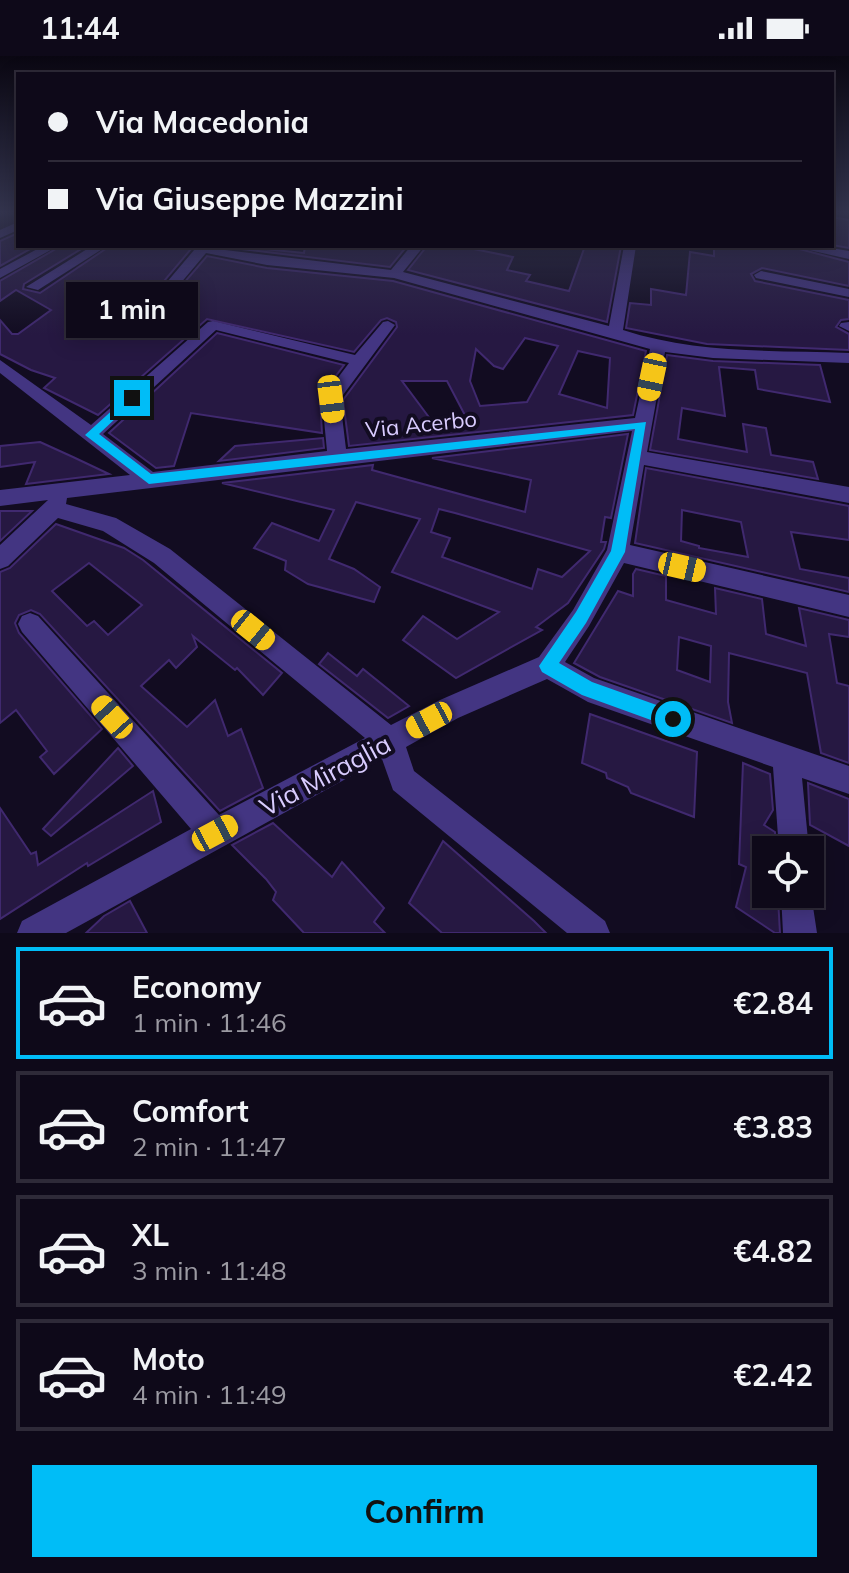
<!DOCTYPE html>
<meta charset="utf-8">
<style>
body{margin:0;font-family:Mulish,sans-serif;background:#1c1726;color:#f1f3f6;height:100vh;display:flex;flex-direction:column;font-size:30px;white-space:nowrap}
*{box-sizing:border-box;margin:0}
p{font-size:26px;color:#9b9aa2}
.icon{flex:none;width:44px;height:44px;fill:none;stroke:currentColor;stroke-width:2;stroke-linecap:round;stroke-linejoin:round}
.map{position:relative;height:877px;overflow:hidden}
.drawer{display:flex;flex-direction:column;background:#0e0919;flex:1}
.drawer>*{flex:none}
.hud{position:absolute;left:16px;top:16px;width:818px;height:176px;border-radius:0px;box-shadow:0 4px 20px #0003,0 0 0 2px #2e2a38;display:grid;align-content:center;height:176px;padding:0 32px;background:#0e0919}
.buttons{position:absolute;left:752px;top:780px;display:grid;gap:16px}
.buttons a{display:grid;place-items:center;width:72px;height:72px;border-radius:0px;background:#0e0919;box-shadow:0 4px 20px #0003,0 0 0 2px #2e2a38;font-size:40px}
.end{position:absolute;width:36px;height:36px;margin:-18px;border:10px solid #00bdf7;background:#111;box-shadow:0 0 0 4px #111}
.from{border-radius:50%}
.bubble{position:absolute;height:56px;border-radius:0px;background:#0e0919;box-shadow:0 4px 20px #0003,0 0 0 2px #2e2a38;font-size:26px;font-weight:700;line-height:56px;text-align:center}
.car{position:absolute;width:24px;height:48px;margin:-24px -12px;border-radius:10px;box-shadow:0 0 6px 2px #0007;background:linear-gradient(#f5c518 24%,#345 0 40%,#f5c518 0 76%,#345 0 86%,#f5c518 0)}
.hud b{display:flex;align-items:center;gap:28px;height:76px;font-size:30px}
.hud b+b{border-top:2px solid #2e2a38}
.hud i{width:20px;height:20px;background:#f1f3f6}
ul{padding:14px 0 0;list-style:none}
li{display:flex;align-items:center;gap:24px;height:112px;margin:0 16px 12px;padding:0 16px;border:4px solid #2e2a38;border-radius:0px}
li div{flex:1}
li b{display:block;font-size:30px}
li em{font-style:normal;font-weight:700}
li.active{border-color:#00bdf7}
li>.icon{width:72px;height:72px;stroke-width:1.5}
.primary-button{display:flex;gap:16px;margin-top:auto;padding:16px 32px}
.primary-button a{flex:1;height:92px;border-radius:0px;background:#00bdf7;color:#111;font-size:32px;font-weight:700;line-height:92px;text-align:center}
.status{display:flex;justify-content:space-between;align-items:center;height:56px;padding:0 40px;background:#0e0919;direction:ltr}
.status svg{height:22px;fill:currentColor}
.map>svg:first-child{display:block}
.building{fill:#261842;stroke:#40296f;stroke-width:2;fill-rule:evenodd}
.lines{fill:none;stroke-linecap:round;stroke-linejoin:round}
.minor{fill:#433582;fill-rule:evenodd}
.route{fill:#00bdf7}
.labels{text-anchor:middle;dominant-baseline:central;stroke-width:8;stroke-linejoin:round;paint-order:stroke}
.street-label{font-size:22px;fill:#d9ccff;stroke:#120c21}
.near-street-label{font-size:26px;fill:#d9ccff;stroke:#120c21}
</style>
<div class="status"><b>11:44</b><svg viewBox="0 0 49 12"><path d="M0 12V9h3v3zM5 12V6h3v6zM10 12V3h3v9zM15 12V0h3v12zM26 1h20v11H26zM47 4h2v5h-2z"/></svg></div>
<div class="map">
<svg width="849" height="877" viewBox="0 0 849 877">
<rect width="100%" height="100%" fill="#120c21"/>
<g class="building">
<path d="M832,161L849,164V192L832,189Z"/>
<path d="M18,177V190L30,193L0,210V185Z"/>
<path d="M61,190H86L24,228L23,233L40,237L110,190H181L191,193L149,243L82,242L72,248L82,256L139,259L159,256L207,200L267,212L393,225L646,295L633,359L349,390L343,344L397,271L396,266L387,262L381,264L354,296L207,263L98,359L44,332L55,322L31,314L0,298V264L12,278H18L51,254L16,234L0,245V225ZM525,282L558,290L527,346L480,350L470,325L476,293L494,310L503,313ZM578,295L610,302L607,352L559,338ZM402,325H447L468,365L434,368Z"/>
<path d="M235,190L304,197L305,190H407L390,211L233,192Z"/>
<path d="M427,190H459L513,201L507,214L530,219L526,225L569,235L585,190H621L607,266L408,214Z"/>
<path d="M714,190H788L849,206V230L762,212L751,218L755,225L849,244V263L841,264L836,271L849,278V294L707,288L626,272L630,247L651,249V233L686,239L690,196L714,200Z"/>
<path d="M217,277L344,309L320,341L322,377L191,357L174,410L156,412L109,377Z"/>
<path d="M667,299L713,305L820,309L830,346L758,333L755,314L719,311L725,360L682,352L678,383L747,396L743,368L766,372L771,399L813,406L818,423L650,394Z"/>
<path d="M628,378L611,462L605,461L601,486H606L604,493L568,547L536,571L542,574L456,622L403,584L423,560L457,583L499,556L392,516L420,463L356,446L329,503L354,513L380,531L374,546L308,528L285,514L286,505L254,492L272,467L319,485L334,454L222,427L373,409L372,414L525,456L531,424L432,402ZM439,453L455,457L590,495L562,521L538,513L532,533L442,501L450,482L431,476Z"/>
<path d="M323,382L324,392L219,405L235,390Z"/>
<path d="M40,386L73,401L109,418L26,428L35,406L0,411V390Z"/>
<path d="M646,412L849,450V484L791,476L800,513L849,522V536L635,487ZM682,454L741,466L748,501L699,492V490L681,485Z"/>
<path d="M0,455H32L0,485Z"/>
<path d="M56,468L124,492L143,504L282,617L263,639L237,612L235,614L193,580L197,591L176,612L169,604L141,630L187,671L215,644L228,680L241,673L263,732L220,755L40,558L31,554L19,559L15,567L19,577L102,673L54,718L40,701L47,695L16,654L0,667V516L10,512ZM89,507L142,549L108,579L94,565L87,570L52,535Z"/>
<path d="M636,513L666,520V544L716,558L715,532L762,543L766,578L806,590L799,552L849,564V581L829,578L837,627L849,630V707L821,697L807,617L729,597L728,646L732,667L600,621L574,607L618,535L633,540V518ZM679,581L711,590L710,626L677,614Z"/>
<path d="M328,597L357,620L363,613L409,650L388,662L319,608Z"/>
<path d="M590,658L697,696L694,761L631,737L628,731L607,722L606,717L582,707Z"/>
<path d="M118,692L133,710L51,780L43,773Z"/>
<path d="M743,707L770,718L773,754L764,769L775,776L776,794H766V838L778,842L780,877H775L736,851L746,811L739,808Z"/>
<path d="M808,727L849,743V790L810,769Z"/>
<path d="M153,735L161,766L88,810L87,807L0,863V752L31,798L36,796L38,809Z"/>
<path d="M273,767L332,821L342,806L384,852L374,866L385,877H304L273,844L276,836L266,823L232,789Z"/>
<path d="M443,785L534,865L546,877H442L409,847Z"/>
<path d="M130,845L147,877H86L104,860Z"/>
</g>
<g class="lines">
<g class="minor">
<path d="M18,166V174L0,182V174Z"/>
<path d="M43,190H58L0,222V213Z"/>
<path d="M92,190H107L38,234L26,231Z"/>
<path d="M192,190L391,214L411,190H424L403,216L609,270L624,190H636L623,274C696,298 773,294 849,297V307L713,302L665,296L647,396L849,431V447L644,409L630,489L849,539V561L624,507L589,570L565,606L594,622L849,710V738L802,722L809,794H779L773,711L588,646L547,623L458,662L406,691L414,715L605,865L610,877H567L393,734L382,703L66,877H17L22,865L191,773L22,576L18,568L22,560L30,557L38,560L219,759L365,682L154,507L103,475L58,462L8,510L0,513V489L48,444L0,450V434L130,419L0,317V304L91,369L208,266L213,265L355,299L383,266L388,265L395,269L340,343L346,393L635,362L650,293L394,222L267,209L206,197L159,253L139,256L82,253L75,249L82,245L150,246L195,193ZM216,274L349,307L322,343L327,395L153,416L103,378ZM632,375L607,494L573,554L539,601L440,644L391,669L170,493L116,462L66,448L67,442Z"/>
<path d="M791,190H819L849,195V203Z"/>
<path d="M761,215L849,233V241L756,222L754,219Z"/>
<path d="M849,266V275L839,270L841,267Z"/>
<path d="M810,831L817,877H783L781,838H810Z"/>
</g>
</g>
<linearGradient id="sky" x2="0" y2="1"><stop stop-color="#0a0712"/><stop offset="0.56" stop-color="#33344e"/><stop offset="1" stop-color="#33344e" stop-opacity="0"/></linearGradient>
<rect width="849" height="279" fill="url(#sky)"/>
<path class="route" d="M128,340L137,342L99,378L151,418L646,366L625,496L586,567L559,607L592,626L679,657L682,663L679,669L673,672L582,639L542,616L539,610L576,556L611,495L635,373L149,428L85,379Z"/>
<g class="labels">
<g class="street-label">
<text transform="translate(421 368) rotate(-6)">Via Acerbo</text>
</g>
<g class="near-street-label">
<text transform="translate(325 719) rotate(-28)">Via Miraglia</text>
</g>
</g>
</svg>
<div class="buttons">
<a><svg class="icon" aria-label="locate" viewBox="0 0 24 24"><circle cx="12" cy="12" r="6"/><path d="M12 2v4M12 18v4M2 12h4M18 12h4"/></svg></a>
</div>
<i class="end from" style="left:673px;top:663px"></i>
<i class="end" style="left:132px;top:342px"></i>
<div class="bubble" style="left:66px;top:226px;width:132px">1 min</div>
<i class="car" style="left:652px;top:321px;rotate:192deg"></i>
<i class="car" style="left:331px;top:343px;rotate:173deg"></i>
<i class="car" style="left:682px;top:511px;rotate:103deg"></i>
<i class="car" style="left:253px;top:574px;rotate:129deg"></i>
<i class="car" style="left:112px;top:661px;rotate:318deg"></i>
<i class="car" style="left:429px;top:664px;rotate:242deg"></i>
<i class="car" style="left:215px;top:777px;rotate:62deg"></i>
<div class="hud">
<b><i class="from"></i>Via Macedonia</b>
<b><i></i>Via Giuseppe Mazzini</b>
</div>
</div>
<section class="drawer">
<ul>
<li class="active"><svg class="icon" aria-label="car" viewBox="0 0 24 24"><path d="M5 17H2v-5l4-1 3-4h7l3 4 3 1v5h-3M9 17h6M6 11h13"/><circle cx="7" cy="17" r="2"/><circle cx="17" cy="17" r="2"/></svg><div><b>Economy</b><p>1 min · 11:46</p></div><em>€2.84</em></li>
<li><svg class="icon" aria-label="car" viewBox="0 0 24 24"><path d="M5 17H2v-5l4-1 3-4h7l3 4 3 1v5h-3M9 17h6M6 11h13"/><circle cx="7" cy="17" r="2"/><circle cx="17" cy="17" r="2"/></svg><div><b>Comfort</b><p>2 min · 11:47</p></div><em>€3.83</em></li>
<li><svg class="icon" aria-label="car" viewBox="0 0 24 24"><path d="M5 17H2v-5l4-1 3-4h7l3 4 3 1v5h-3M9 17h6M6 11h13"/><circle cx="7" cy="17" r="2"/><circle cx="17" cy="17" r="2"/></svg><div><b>XL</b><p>3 min · 11:48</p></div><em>€4.82</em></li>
<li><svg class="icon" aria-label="car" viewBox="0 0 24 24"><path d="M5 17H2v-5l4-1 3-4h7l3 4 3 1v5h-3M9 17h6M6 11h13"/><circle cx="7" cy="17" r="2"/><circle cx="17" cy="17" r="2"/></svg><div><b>Moto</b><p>4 min · 11:49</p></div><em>€2.42</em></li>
</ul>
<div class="primary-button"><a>Confirm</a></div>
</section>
